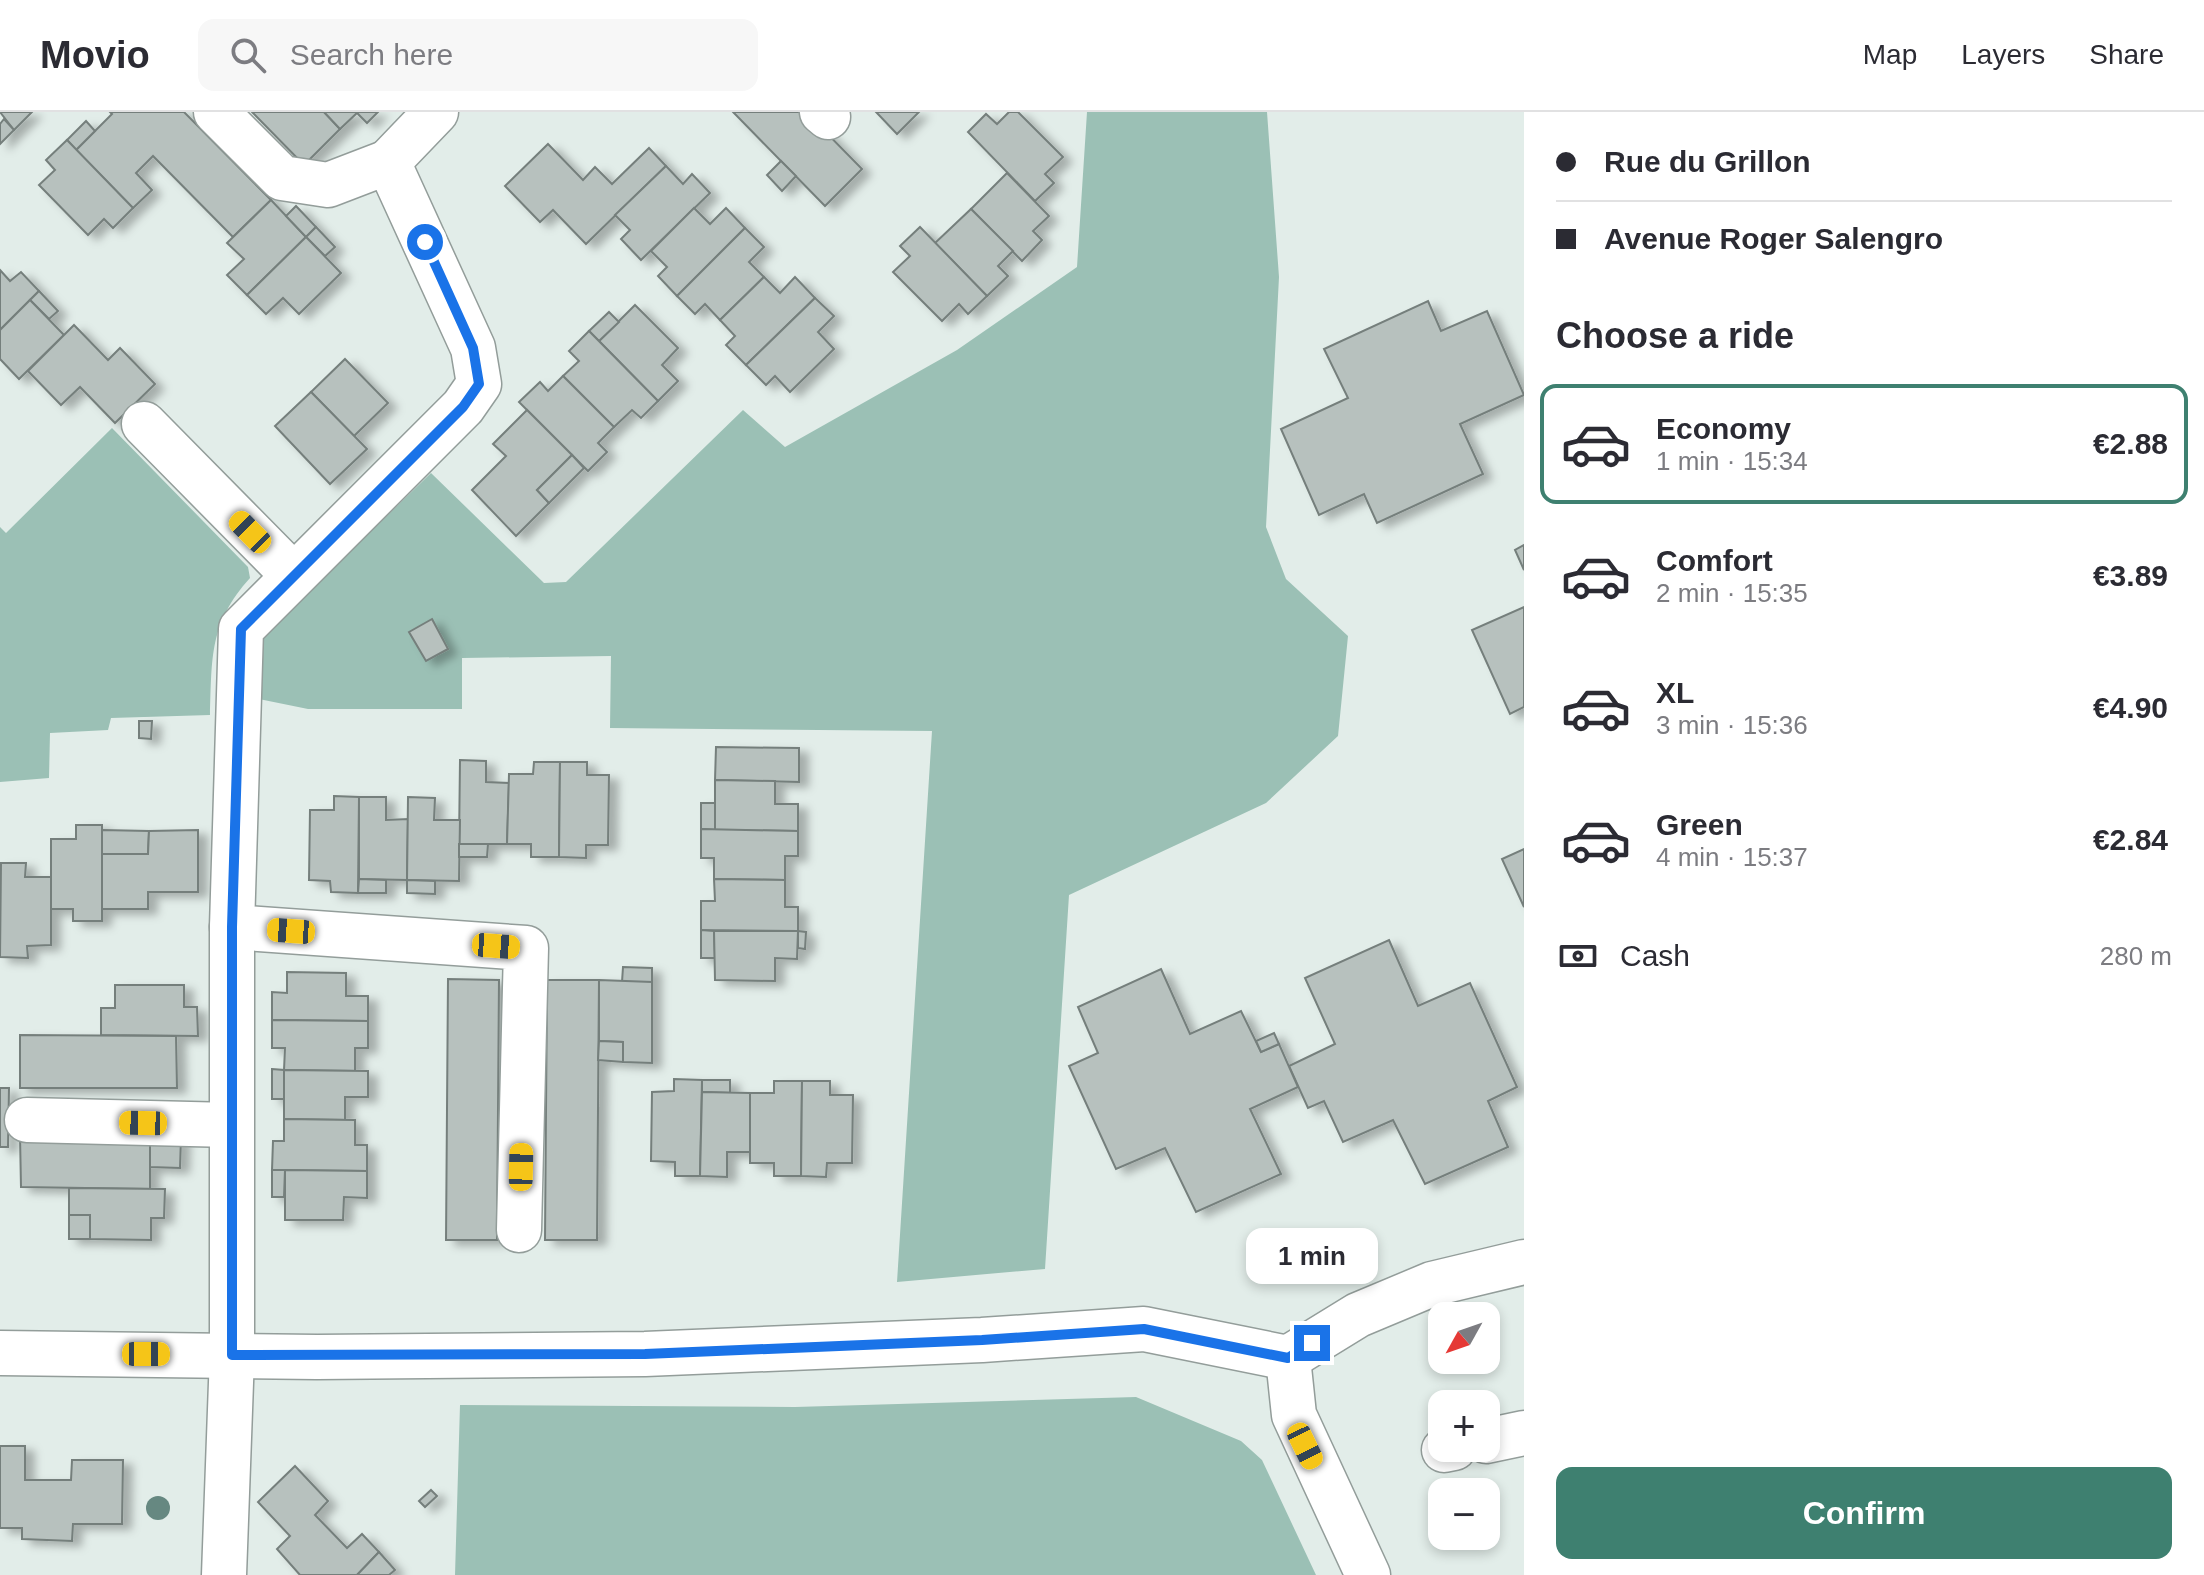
<!DOCTYPE html>
<meta charset="utf-8">
<style>
body{margin:0;font-family:Arial,sans-serif;background:#f7f7f7;color:#2b2b33;height:100vh;display:flex;flex-direction:column;font-size:30px;white-space:nowrap}
*{box-sizing:border-box;margin:0}
p{font-size:26px;color:#7c7c81}
.icon{flex:none;width:44px;height:44px;fill:none;stroke:currentColor;stroke-width:2;stroke-linecap:round;stroke-linejoin:round}
.map{position:relative;flex:1;overflow:hidden}
.side{display:flex;flex-direction:column;background:#fff;width:680px}
.side>*{flex:none}
.hud{display:grid;align-content:center;height:176px;padding:0 32px;background:#fff}
.needle{width:52px;rotate:230deg}
.buttons{position:absolute;left:1428px;top:1190px;display:grid;gap:16px}
.buttons a{display:grid;place-items:center;width:72px;height:72px;border-radius:16px;background:#fff;box-shadow:0 4px 12px #0003;font-size:40px}
.end{position:absolute;width:36px;height:36px;margin:-18px;border:10px solid #1a73e8;background:#fff;box-shadow:0 0 0 4px #fff}
.from{border-radius:50%}
.bubble{position:absolute;height:56px;border-radius:16px;background:#fff;box-shadow:0 4px 12px #0003;font-size:26px;font-weight:700;line-height:56px;text-align:center}
.car{position:absolute;width:24px;height:48px;margin:-24px -12px;border-radius:10px;box-shadow:0 0 6px 2px #0007;background:linear-gradient(#f5c518 24%,#345 0 40%,#f5c518 0 76%,#345 0 86%,#f5c518 0)}
.hud b{display:flex;align-items:center;gap:28px;height:76px;font-size:30px}
.hud b+b{border-top:2px solid #e1e1e2}
.hud i{width:20px;height:20px;background:#2b2b33}
ul{padding:0;list-style:none}
li{display:flex;align-items:center;gap:24px;height:120px;margin:0 16px 12px;padding:0 16px;border:4px solid transparent;border-radius:16px}
li div{flex:1}
li b{display:block;font-size:30px}
li em{font-style:normal;font-weight:700}
li.current{border-color:#3e8070}
li>.icon{width:72px;height:72px;stroke-width:1.5}
h2{padding:0 32px;font-size:36px;line-height:96px}
.pay{display:flex;align-items:center;gap:20px;height:88px;padding:0 32px;font-size:30px}
.pay p{margin-inline-start:auto}
.button{display:flex;gap:16px;margin-top:auto;padding:16px 32px}
.button a{flex:1;height:92px;border-radius:16px;background:#3e8070;color:#fff;font-size:32px;font-weight:700;line-height:92px;text-align:center}
header{display:flex;align-items:center;gap:48px;box-sizing:border-box;height:112px;padding:0 40px;background:#fff;border-bottom:2px solid #e1e1e2}
header strong{font-size:38px}
nav{display:flex;gap:44px;margin-inline-start:auto;font-size:28px}
.search{width:560px;height:72px;background:#f7f7f7;display:flex;align-items:center;gap:20px;box-sizing:border-box;padding:0 28px;border-radius:16px;color:#7c7c81;font-size:30px}
main{display:flex;flex:1;min-height:0}
.map>svg:first-child{display:block}
.green{fill:#9bc0b5}
.building{fill:#b7c1be;stroke:#757f7c;stroke-width:2;filter:url(#shadow)}
.lines{fill:none;stroke-linecap:round;stroke-linejoin:round}
.minor-casing{stroke:#939d9a;stroke-width:47}
.tertiary-casing{stroke:#939d9a;stroke-width:47}
.minor{stroke:#fff;stroke-width:44}
.tertiary{stroke:#fff;stroke-width:44}
.tree{fill:#668881}
.route{stroke:#1a73e8;stroke-width:10}
</style>
<header>
<strong>Movio</strong>
<div class="search"><svg class="icon" aria-label="search" viewBox="0 0 24 24"><circle cx="10" cy="10" r="6"/><path d="M15 15l6 6"/></svg>Search here</div>
<nav><a>Map</a><a>Layers</a><a>Share</a></nav>
</header>
<main>
<div class="map">
<svg width="1524" height="1463" viewBox="0 0 1524 1463">
<defs>
<filter id="shadow"><feDropShadow dx="9" dy="5" stdDeviation="4" flood-color="#0004"/></filter>
</defs>
<rect width="100%" height="100%" fill="#e2ede9"/>
<g class="green">
<path d="M1087,0H1267L1279,165L1266,415L1286,467L1348,524L1338,624L1266,691L1069,783L1045,1157L897,1170L932,619L610,616L611,544L462,546V597H308L254,586V548L266,521L431,361L544,471L566,470L743,298L785,335L957,238L1077,155Z"/>
<path d="M112,316L248,455L250,466C209,511 212,546 210,603L111,606L108,618L50,621L49,666L0,670V415L6,421Z"/>
<path d="M1136,1285L1241,1329L1262,1348L1316,1463H455L460,1293L795,1295Z"/>
</g>
<g class="building">
<path d="M0,0H32L14,18Z"/>
<path d="M110,0H184L271,88L233,125L153,44L136,61L152,78L133,96L76,38L112,2Z"/>
<path d="M252,0H324L340,17L304,53Z"/>
<path d="M324,0H378L367,11L357,1L340,17Z"/>
<path d="M733,0H806L862,57L825,94Z"/>
<path d="M876,0H919L897,22Z"/>
<path d="M1009,0H1018L1063,45L1045,62L1054,71L1035,89L968,20L986,2L997,12Z"/>
<path d="M4,7L14,18L0,32V12Z"/>
<path d="M86,9L95,19L76,38L67,28Z"/>
<path d="M67,28L133,96L113,116L104,107L88,123L39,73L55,58L46,48Z"/>
<path d="M548,32L583,68L595,55L612,72L649,36L666,54L586,132L553,98L540,110L505,74Z"/>
<path d="M781,49L796,64L782,79L767,63Z"/>
<path d="M666,54L683,72L692,62L710,81L641,148L621,127L630,118L615,103Z"/>
<path d="M1007,61L1049,104L1033,119L1042,128L1022,149L971,97Z"/>
<path d="M271,88L306,125L247,183L227,163L244,147L227,131Z"/>
<path d="M296,94L316,115L306,125L286,104Z"/>
<path d="M694,96L710,112L726,96L745,116L677,184L658,164L667,155L651,139Z"/>
<path d="M971,97L1013,139L998,154L1008,164L987,184L935,131Z"/>
<path d="M316,115L335,135L325,144L306,125Z"/>
<path d="M920,115L987,184L968,202L959,192L942,209L893,160L910,144L900,134Z"/>
<path d="M745,116L764,135L749,150L764,165L720,208L705,192L695,202L677,184Z"/>
<path d="M306,125L341,161L299,202L283,186L266,202L247,183Z"/>
<path d="M0,158L10,169L21,160L39,179L0,218Z"/>
<path d="M764,165L780,181L795,165L815,186L746,253L726,233L735,224L720,208Z"/>
<path d="M39,179L58,199L49,207L30,188Z"/>
<path d="M815,186L834,204L818,220L834,237L790,280L775,264L766,273L746,253Z"/>
<path d="M30,188L64,223L19,267L0,247V218Z"/>
<path d="M1428,189L1441,219L1487,199L1524,283L1460,312L1483,362L1377,411L1364,382L1319,403L1281,317L1348,286L1324,237Z"/>
<path d="M635,193L678,236L662,253L678,269L658,289L599,229Z"/>
<path d="M609,200L619,210L599,229L589,219Z"/>
<path d="M74,213L108,248L120,236L155,272L115,311L80,275L61,293L28,259Z"/>
<path d="M589,219L658,289L641,306L632,298L614,315L563,264L579,249L569,239Z"/>
<path d="M345,247L388,291L354,324L311,280Z"/>
<path d="M563,264L614,315L598,331L607,340L588,359L519,290L540,270L548,279Z"/>
<path d="M311,280L367,337L330,372L275,314Z"/>
<path d="M527,298L572,343L537,378L549,391L516,424L472,378L506,344L493,332Z"/>
<path d="M572,343L584,356L549,391L537,378Z"/>
<path d="M1524,433V458L1515,438Z"/>
<path d="M1524,495V595L1510,602L1472,518Z"/>
<path d="M432,507L448,537L426,549L409,520Z"/>
<path d="M139,609H152L151,627L139,626Z"/>
<path d="M716,635L799,636V670L715,668Z"/>
<path d="M460,648L486,649V670L509,671L507,732H459Z"/>
<path d="M534,650H560L559,745H531V732H507L509,662H533Z"/>
<path d="M560,650H587V663H609L608,733H586V746L559,745Z"/>
<path d="M715,668L775,669V692H798V719L715,718Z"/>
<path d="M334,684L359,685L358,781L331,780L330,769L309,768L310,698H334Z"/>
<path d="M359,685H386V708L408,707L407,768L359,767Z"/>
<path d="M408,685L435,686L434,708H460L459,769L407,768Z"/>
<path d="M701,691H715V718L701,717Z"/>
<path d="M76,713H102V809H73V797H51V727H76Z"/>
<path d="M701,717L798,719V744H785V768L714,767V746H701Z"/>
<path d="M102,718L149,719L148,742H102Z"/>
<path d="M198,718V780H148V797H102V742H148L149,719Z"/>
<path d="M459,732H488L487,745H459Z"/>
<path d="M1524,737V795L1502,747Z"/>
<path d="M1,751H26L25,765H51V833L27,834L28,846L0,845Z"/>
<path d="M359,767L386,768V781H358Z"/>
<path d="M714,767L785,768V795H798V819L701,818V789H715Z"/>
<path d="M407,768L435,769V782L407,781Z"/>
<path d="M701,818L714,819L715,846H701Z"/>
<path d="M714,819H798L797,847L775,846V869L715,868Z"/>
<path d="M798,819L806,820L805,837L798,836Z"/>
<path d="M1389,828L1418,894L1470,871L1517,975L1488,989L1508,1035L1425,1072L1393,1008L1343,1030L1324,989L1308,996L1289,954L1335,932L1305,866Z"/>
<path d="M623,855L652,856V870H622Z"/>
<path d="M1161,857L1190,922L1241,899L1261,940L1279,932L1298,975L1250,997L1281,1062L1196,1100L1165,1036L1116,1057L1069,954L1098,941L1078,895Z"/>
<path d="M287,860L346,861V884H368V909L272,908V880L287,881Z"/>
<path d="M448,867L499,868L497,1128H446Z"/>
<path d="M547,868H599L597,1128H545Z"/>
<path d="M599,868L652,870V951L623,950V930L599,929Z"/>
<path d="M115,873H184V895H197L198,924L101,923V896H115Z"/>
<path d="M272,908L368,909V936H355V959L284,958L285,936H272Z"/>
<path d="M1274,921L1279,932L1261,940L1256,929Z"/>
<path d="M20,923L176,924L177,976H20Z"/>
<path d="M599,929L623,930V950L598,948Z"/>
<path d="M272,957L284,958L285,987H272Z"/>
<path d="M284,958L368,959V985H345V1008L284,1007Z"/>
<path d="M674,967L702,968L700,1064H675V1050L651,1049L652,980L674,979Z"/>
<path d="M702,968H730V981L702,980Z"/>
<path d="M774,969H802L801,1064H774V1051H750V981H774Z"/>
<path d="M802,969H830V983H853L852,1051H827L826,1065L801,1064Z"/>
<path d="M0,976H9L8,1035H0Z"/>
<path d="M702,980L750,981V1040H727V1065L700,1064Z"/>
<path d="M284,1007L355,1008V1033H367V1059L272,1058L273,1029H284Z"/>
<path d="M20,1024L150,1026V1077L21,1075Z"/>
<path d="M181,1025L180,1056L150,1055V1026Z"/>
<path d="M272,1058H285L284,1085H272Z"/>
<path d="M285,1058L367,1059V1086L344,1085L343,1108H285Z"/>
<path d="M69,1076L165,1077L164,1106H151V1128L90,1127V1103H69Z"/>
<rect x="69" y="1103" width="21" height="24"/>
<path d="M0,1334H25V1368H71L72,1348H123L122,1412H73L72,1429L22,1427V1416H0Z"/>
<path d="M295,1354L328,1389L315,1403L347,1436L362,1422L379,1440L357,1463H300L277,1437L290,1424L258,1390Z"/>
<path d="M431,1378L437,1384L425,1395L419,1389Z"/>
<path d="M379,1440L395,1458L389,1463H357Z"/>
</g>
<g class="lines">
<defs>
<g id="minor">
<path d="M216,0L282,66L328,73L388,50L473,236L479,272L463,295L241,517L232,815V1243L224,1463"/>
<path d="M822,0L828,5"/>
<path d="M388,50L436,0"/>
<path d="M144,312L293,463"/>
<path d="M232,815L526,836L519,1118"/>
<path d="M27,1008L231,1013"/>
<path d="M1288,1246L1294,1303L1368,1463"/>
<path d="M1486,1329L1524,1321"/>
<path d="M1444,1338L1454,1336"/>
</g>
<path id="tertiary" d="M0,1241L317,1245L645,1242L982,1228L1144,1217L1288,1246L1358,1203L1432,1172L1524,1150"/>
</defs>
<use href="#minor" class="minor-casing"/>
<use href="#tertiary" class="tertiary-casing"/>
<use href="#minor" class="minor"/>
<use href="#tertiary" class="tertiary"/>
</g>
<circle class="tree" cx="158" cy="1396" r="12"/>
<g class="lines">
<path class="route" d="M425,130L473,236L479,272L463,295L241,517L232,815V1243L645,1242L982,1228L1144,1217L1288,1246L1312,1231"/>
</g>
</svg>
<div class="buttons">
<a><svg class="needle" viewBox="-14 -14 28 28"><path d="M0-13l5 13h-10z" fill="#e53935"/><path d="M0 13l5-13h-10z" fill="#7c7c81"/></svg></a>
<a>+</a>
<a>−</a>
</div>
<i class="end from" style="left:425px;top:130px"></i>
<i class="end" style="left:1312px;top:1231px"></i>
<div class="bubble" style="left:1246px;top:1116px;width:132px">1 min</div>
<i class="car" style="left:250px;top:420px;rotate:315deg"></i>
<i class="car" style="left:291px;top:819px;rotate:274deg"></i>
<i class="car" style="left:496px;top:834px;rotate:94deg"></i>
<i class="car" style="left:143px;top:1011px;rotate:271deg"></i>
<i class="car" style="left:521px;top:1055px;rotate:1deg"></i>
<i class="car" style="left:146px;top:1242px;rotate:90deg"></i>
<i class="car" style="left:1305px;top:1334px;rotate:154deg"></i>
</div>
<section class="side">
<div class="hud">
<b><i class="from"></i>Rue du Grillon</b>
<b><i></i>Avenue Roger Salengro</b>
</div>
<h2>Choose a ride</h2>
<ul>
<li class="current"><svg class="icon" aria-label="car" viewBox="0 0 24 24"><path d="M5 17H2v-5l4-1 3-4h7l3 4 3 1v5h-3M9 17h6M6 11h13"/><circle cx="7" cy="17" r="2"/><circle cx="17" cy="17" r="2"/></svg><div><b>Economy</b><p>1 min · 15:34</p></div><em>€2.88</em></li>
<li><svg class="icon" aria-label="car" viewBox="0 0 24 24"><path d="M5 17H2v-5l4-1 3-4h7l3 4 3 1v5h-3M9 17h6M6 11h13"/><circle cx="7" cy="17" r="2"/><circle cx="17" cy="17" r="2"/></svg><div><b>Comfort</b><p>2 min · 15:35</p></div><em>€3.89</em></li>
<li><svg class="icon" aria-label="car" viewBox="0 0 24 24"><path d="M5 17H2v-5l4-1 3-4h7l3 4 3 1v5h-3M9 17h6M6 11h13"/><circle cx="7" cy="17" r="2"/><circle cx="17" cy="17" r="2"/></svg><div><b>XL</b><p>3 min · 15:36</p></div><em>€4.90</em></li>
<li><svg class="icon" aria-label="car" viewBox="0 0 24 24"><path d="M5 17H2v-5l4-1 3-4h7l3 4 3 1v5h-3M9 17h6M6 11h13"/><circle cx="7" cy="17" r="2"/><circle cx="17" cy="17" r="2"/></svg><div><b>Green</b><p>4 min · 15:37</p></div><em>€2.84</em></li>
</ul>
<div class="pay"><svg class="icon" aria-label="cash" viewBox="0 0 24 24"><path d="M3 7h18v10H3z"/><circle cx="12" cy="12" r="2"/></svg>Cash<p>280 m</p></div>
<div class="button"><a>Confirm</a></div>
</section>
</main>
